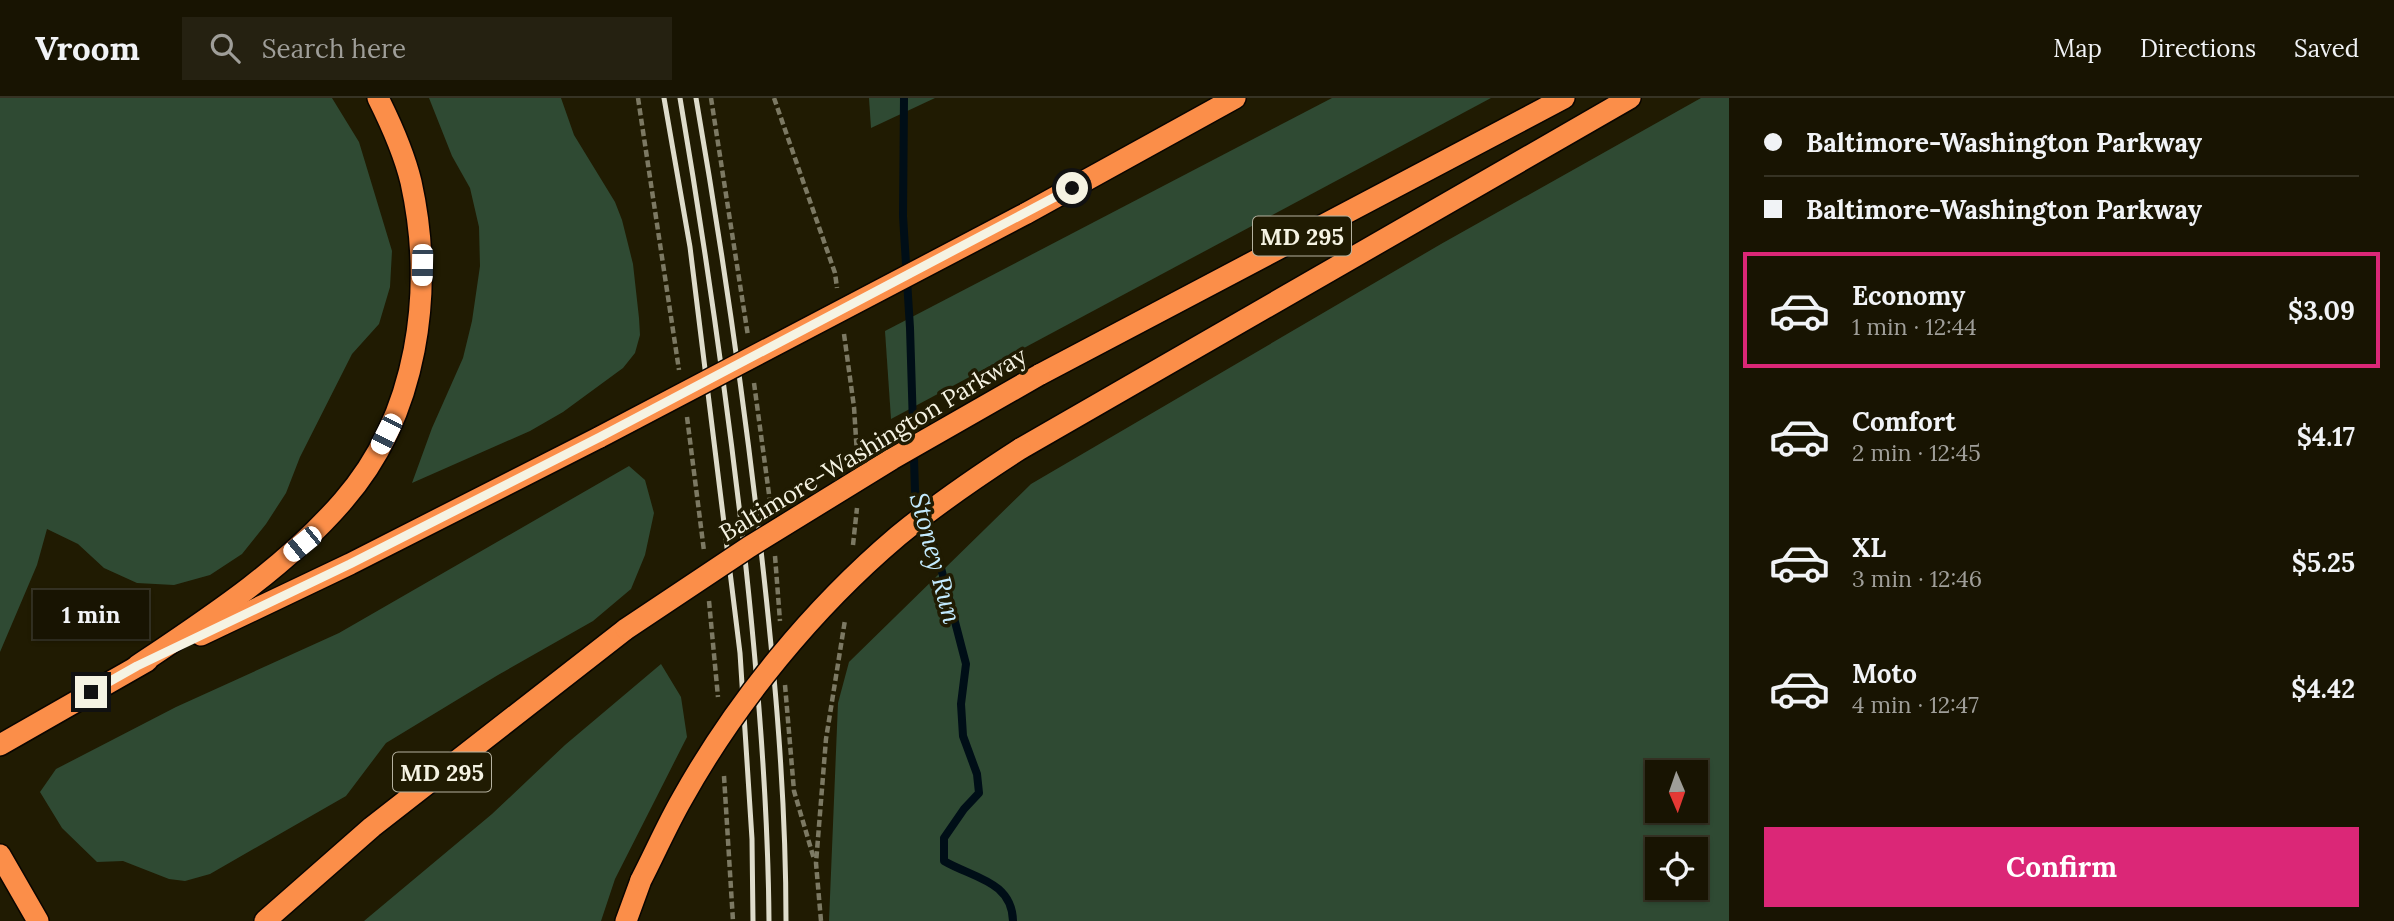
<!DOCTYPE html>
<meta charset="utf-8">
<style>
body{margin:0;font-family:Lora,serif;background:#252111;color:#f1f3f6;height:100vh;display:flex;flex-direction:column;font-size:26px;white-space:nowrap}
*{box-sizing:border-box;margin:0}
p{font-size:23px;color:#9f9e99}
.icon{flex:none;width:38px;height:38px;fill:none;stroke:currentColor;stroke-width:2;stroke-linecap:round;stroke-linejoin:round}
.map{position:relative;flex:1;overflow:hidden}
.panel{display:flex;flex-direction:column;background:#181402;width:665px}
.panel>*{flex:none}
.guide{display:grid;align-content:center;height:154px;padding:0 35px;background:#181402}
.needle{width:46px;rotate:178deg}
.fabs{position:absolute;left:1645px;top:662px;display:grid;gap:14px}
.fabs a{display:grid;place-items:center;width:63px;height:63px;border-radius:0px;background:#181402;box-shadow:0 2px 5px #0004,0 0 0 2px #363324;font-size:35px}
.end{position:absolute;width:32px;height:32px;margin:-16px;border:9px solid #f5f3e3;background:#111;box-shadow:0 0 0 4px #111}
.from{border-radius:50%}
.bubble{position:absolute;height:49px;border-radius:0px;background:#181402;box-shadow:0 2px 5px #0004,0 0 0 2px #363324;font-size:23px;font-weight:700;line-height:49px;text-align:center}
.car{position:absolute;width:21px;height:42px;margin:-21px -10px;border-radius:9px;box-shadow:0 0 5px 2px #0007;background:linear-gradient(#fff 24%,#345 0 40%,#fff 0 76%,#345 0 86%,#fff 0)}
.guide b{display:flex;align-items:center;gap:24px;height:66px;font-size:26px}
.guide b+b{border-top:2px solid #363324}
.guide i{width:18px;height:18px;background:#f1f3f6}
ul{padding:0;list-style:none}
li{display:flex;align-items:center;gap:21px;height:116px;margin:0 14px 10px;padding:0 21px;border:4px solid transparent;border-radius:0px}
li div{flex:1}
li b{display:block;font-size:26px}
li em{font-style:normal;font-weight:700}
li.selected{border-color:#db2777}
li>.icon{width:63px;height:63px;stroke-width:1.5}
.button{display:flex;gap:14px;margin-top:auto;padding:14px 35px}
.button a{flex:1;height:80px;border-radius:0px;background:#db2777;color:#fff;font-size:28px;font-weight:700;line-height:80px;text-align:center}
header{display:flex;align-items:center;gap:42px;box-sizing:border-box;height:98px;padding:0 35px;background:#181402;border-bottom:2px solid #363324}
header strong{font-size:33px}
nav{display:flex;gap:38px;margin-inline-start:auto;font-size:24px}
.search{width:490px;height:63px;background:#252111;display:flex;align-items:center;gap:18px;box-sizing:border-box;padding:0 24px;border-radius:0px;color:#9f9e99;font-size:26px}
main{display:flex;flex:1;min-height:0}
.map>svg:first-child{display:block}
.forest{fill:#2f4a33;fill-rule:evenodd}
.lines{fill:none;stroke-linecap:round;stroke-linejoin:round}
.stream{stroke:#000e17;stroke-width:8}
.highway-casing{stroke:#090500;stroke-width:24}
.path{stroke:#7c7963;stroke-width:4.5;stroke-dasharray:7 3.5;stroke-linecap:butt}
.highway{stroke:#fb8e49;stroke-width:21}
.rail{stroke:#dedccb;stroke-width:5}
.highway-bridge-casing{stroke:#090500;stroke-width:24;stroke-linecap:butt}
.highway-bridge{stroke:#fb8e49;stroke-width:21}
.route{stroke:#f5f3e3;stroke-width:9}
.labels{text-anchor:middle;dominant-baseline:central;stroke-width:7;stroke-linejoin:round;paint-order:stroke}
.shield{fill:#201b02;stroke:#b5b2a0;stroke-width:2}
.shield-label{font-size:23px;font-weight:bold;fill:#f5f3e3}
.street-label{font-size:24px;fill:#f5f3e3;stroke:#201b02}
.water-label{font-size:26px;font-style:italic;fill:#c3ebff;stroke:#201b02}
</style>
<header>
<strong>Vroom</strong>
<div class="search"><svg class="icon" aria-label="search" viewBox="0 0 24 24"><circle cx="10" cy="10" r="6"/><path d="M15 15l6 6"/></svg>Search here</div>
<nav><a>Map</a><a>Directions</a><a>Saved</a></nav>
</header>
<main>
<div class="map">
<svg width="1729" height="823" viewBox="0 0 1729 823">
<rect width="100%" height="100%" fill="#201b02"/>
<g class="forest">
<path d="M0,0H332L359,44L392,153L390,189L379,226L352,256L300,359L286,395L266,426L242,456L210,477L174,487L137,485L104,470L78,446L47,431L37,467L0,554Z"/>
<path d="M429,0H561L574,37L615,104L622,122L633,166L639,220L640,237L635,255L623,270L563,314L530,333L412,385L432,330L463,260L472,223L480,168L479,129L470,90L452,58Z"/>
<path d="M869,0H935L871,30Z"/>
<path d="M1332,0H1491L891,321L885,233Z"/>
<path d="M1701,0H1729V823H829L838,605L849,564L1031,386L1441,146ZM1657,674H1696V712H1657ZM1657,751H1696V789H1657Z"/>
<path d="M629,368L645,382L654,415L645,457L631,491L593,523L498,577L386,645L346,698L210,776L185,783L169,781L123,763L97,764L62,730L40,694L56,671L176,609L339,535Z"/>
<path d="M661,566L681,599L687,639L615,781L601,823H364L492,716L565,647Z"/>
</g>
<g class="lines">
<path class="stream" d="M904,0L903,118L910,230L915,393L941,470L966,566L961,606L963,638L977,676L979,695L964,711L944,740V763C973,780 1012,783 1013,823"/>
<defs>
<g id="highway">
<path d="M1025,116L1235,0"/>
<path d="M1039,277L1564,0"/>
<path d="M1020,351L1630,0"/>
<path d="M201,537L350,466L600,339"/>
<path d="M137,568C210,519 285,470 343,403C418,317 435,193 411,84C404,55 391,26 378,0"/>
<path d="M0,647L147,563"/>
<path d="M0,757L38,823"/>
<path d="M265,823L372,729L626,531"/>
<path d="M626,823L641,782"/>
</g>
</defs>
<use href="#highway" class="highway-casing"/>
<g class="path">
<path d="M638,0L679,272"/>
<path d="M711,0L748,238"/>
<path d="M774,0L835,175L837,190"/>
<path d="M844,236L854,309L857,356"/>
<path d="M754,285L771,411"/>
<path d="M687,319L704,453"/>
<path d="M853,447L857,410"/>
<path d="M775,458L780,523"/>
<path d="M709,503L718,599"/>
<path d="M785,587L794,693L814,761"/>
<path d="M724,678L733,823"/>
<path d="M821,823L816,765L826,641L845,522"/>
</g>
<use href="#highway" class="highway"/>
<g class="rail">
<path d="M664,0L690,149L740,555L752,741L753,823"/>
<path d="M680,0C705,147 726,294 743,442C757,569 768,695 769,823"/>
<path d="M696,0C722,150 744,301 761,452C775,576 786,699 786,823"/>
</g>
<defs>
<g id="highway-bridge">
<path d="M600,339L1025,116"/>
<path d="M626,531L749,449L892,361L1039,277"/>
<path d="M641,782C655,755 667,727 682,701C736,604 813,510 898,438C937,406 978,378 1020,351"/>
</g>
</defs>
<use href="#highway-bridge" class="highway-bridge-casing"/>
<use href="#highway-bridge" class="highway-bridge"/>
</g>
<g class="lines">
<path class="route" d="M91,594L137,568L350,466L600,339L1072,90"/>
</g>
<g class="labels">
<g class="shield">
<rect x="1253" y="118.5" width="98" height="39" rx="5"/>
<rect x="393" y="654.5" width="98" height="39" rx="5"/>
</g>
<g class="shield-label">
<text x="1302" y="138">MD 295</text>
<text x="442" y="674">MD 295</text>
</g>
<g class="street-label">
<text transform="translate(873 346) rotate(-31)">Baltimore-Washington Parkway</text>
</g>
<g class="water-label">
<text transform="translate(936 460) rotate(75)">Stoney Run</text>
</g>
</g>
</svg>
<div class="fabs">
<a><svg class="needle" viewBox="-14 -14 28 28"><path d="M0-13l5 13h-10z" fill="#e53935"/><path d="M0 13l5-13h-10z" fill="#9f9e99"/></svg></a>
<a><svg class="icon" aria-label="locate" viewBox="0 0 24 24"><circle cx="12" cy="12" r="6"/><path d="M12 2v4M12 18v4M2 12h4M18 12h4"/></svg></a>
</div>
<i class="end from" style="left:1072px;top:90px"></i>
<i class="end" style="left:91px;top:594px"></i>
<div class="bubble" style="left:33px;top:492px;width:116px">1 min</div>
<i class="car" style="left:422px;top:167px;rotate:181deg"></i>
<i class="car" style="left:386px;top:336px;rotate:207deg"></i>
<i class="car" style="left:302px;top:446px;rotate:231deg"></i>
</div>
<section class="panel">
<div class="guide">
<b><i class="from"></i>Baltimore-Washington Parkway</b>
<b><i></i>Baltimore-Washington Parkway</b>
</div>
<ul>
<li class="selected"><svg class="icon" aria-label="car" viewBox="0 0 24 24"><path d="M5 17H2v-5l4-1 3-4h7l3 4 3 1v5h-3M9 17h6M6 11h13"/><circle cx="7" cy="17" r="2"/><circle cx="17" cy="17" r="2"/></svg><div><b>Economy</b><p>1 min · 12:44</p></div><em>$3.09</em></li>
<li><svg class="icon" aria-label="car" viewBox="0 0 24 24"><path d="M5 17H2v-5l4-1 3-4h7l3 4 3 1v5h-3M9 17h6M6 11h13"/><circle cx="7" cy="17" r="2"/><circle cx="17" cy="17" r="2"/></svg><div><b>Comfort</b><p>2 min · 12:45</p></div><em>$4.17</em></li>
<li><svg class="icon" aria-label="car" viewBox="0 0 24 24"><path d="M5 17H2v-5l4-1 3-4h7l3 4 3 1v5h-3M9 17h6M6 11h13"/><circle cx="7" cy="17" r="2"/><circle cx="17" cy="17" r="2"/></svg><div><b>XL</b><p>3 min · 12:46</p></div><em>$5.25</em></li>
<li><svg class="icon" aria-label="car" viewBox="0 0 24 24"><path d="M5 17H2v-5l4-1 3-4h7l3 4 3 1v5h-3M9 17h6M6 11h13"/><circle cx="7" cy="17" r="2"/><circle cx="17" cy="17" r="2"/></svg><div><b>Moto</b><p>4 min · 12:47</p></div><em>$4.42</em></li>
</ul>
<div class="button"><a>Confirm</a></div>
</section>
</main>
